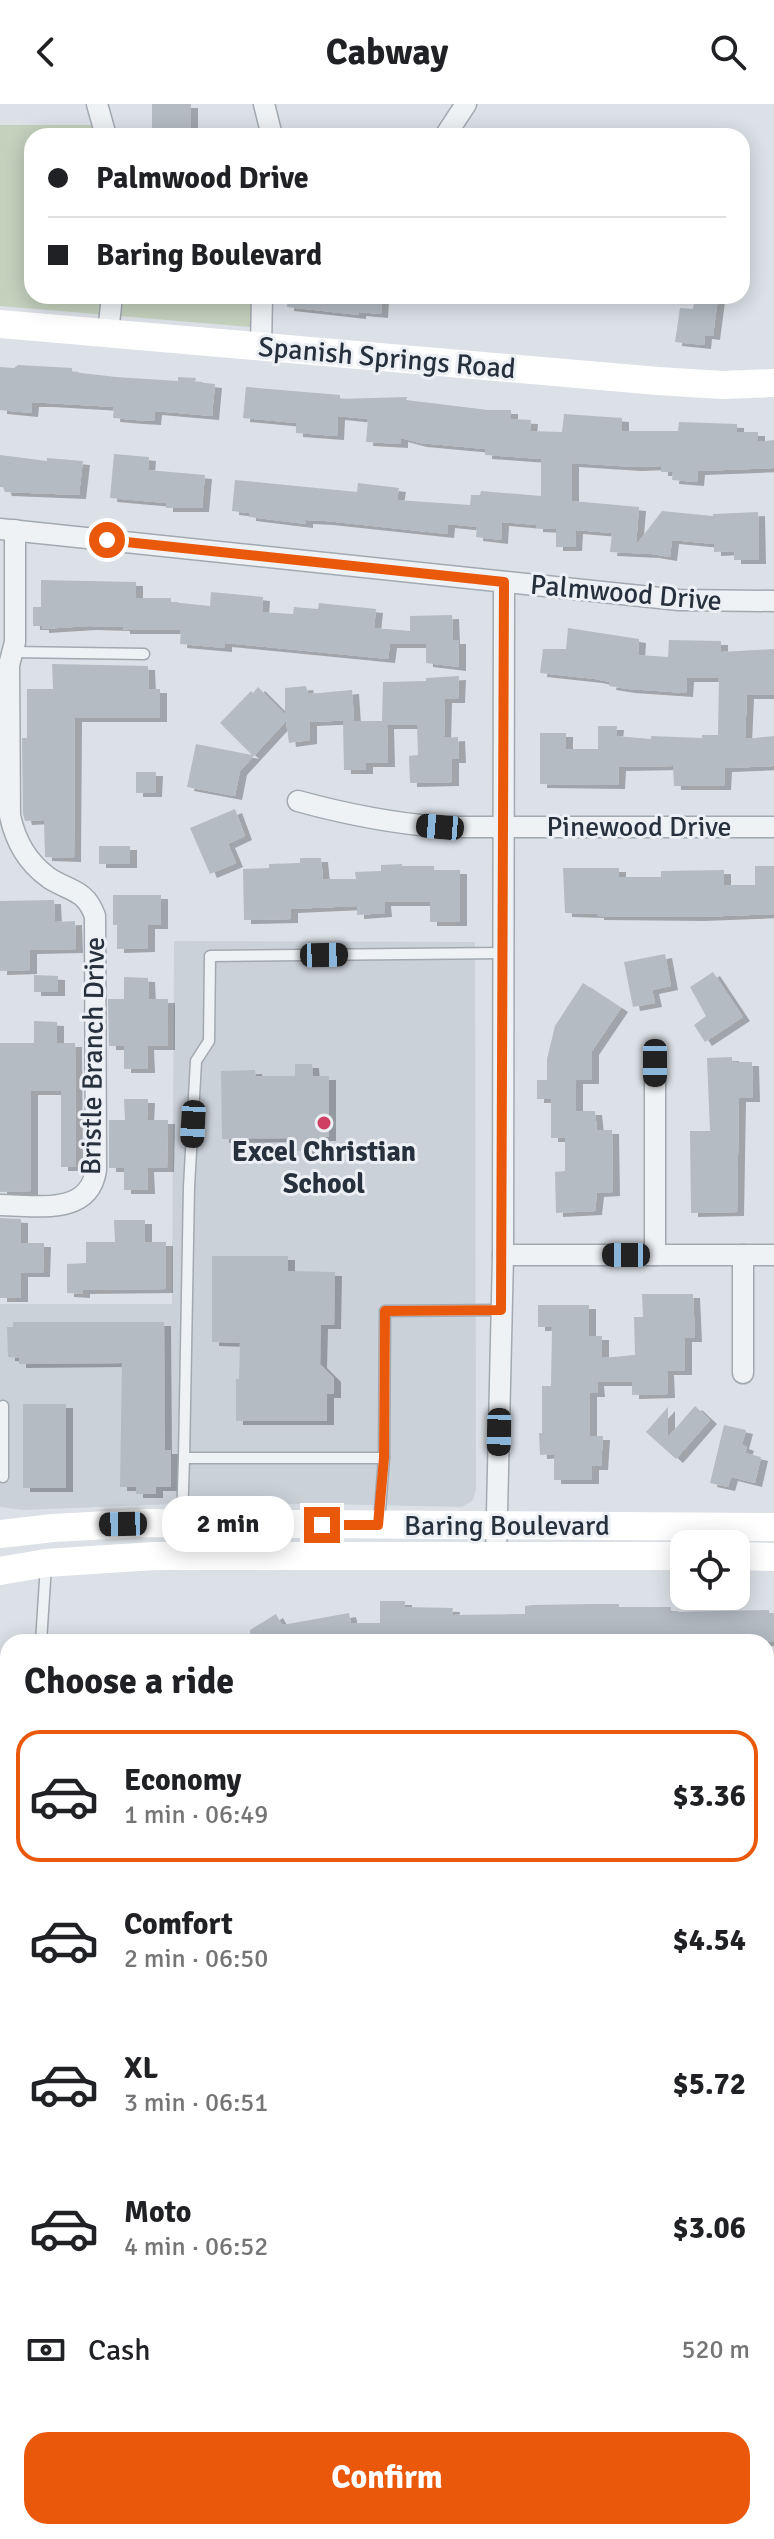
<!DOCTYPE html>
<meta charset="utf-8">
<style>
body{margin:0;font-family:Signika,sans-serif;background:#f2f2f2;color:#202124;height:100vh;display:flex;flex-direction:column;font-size:30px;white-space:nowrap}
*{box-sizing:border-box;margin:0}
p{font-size:26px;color:#757577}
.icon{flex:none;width:44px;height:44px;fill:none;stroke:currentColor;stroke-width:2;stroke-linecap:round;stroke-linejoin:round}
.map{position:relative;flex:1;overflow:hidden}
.drawer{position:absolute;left:0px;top:1530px;width:774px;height:906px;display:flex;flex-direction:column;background:#fff;border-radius:24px 24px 0 0;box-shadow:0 4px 20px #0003}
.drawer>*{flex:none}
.top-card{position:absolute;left:24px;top:24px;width:726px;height:176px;border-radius:24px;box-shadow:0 4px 20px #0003;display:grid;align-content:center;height:176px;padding:0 24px;background:#fff}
.buttons{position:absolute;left:670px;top:1426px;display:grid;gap:16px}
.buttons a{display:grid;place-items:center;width:80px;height:80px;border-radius:16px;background:#fff;box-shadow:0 4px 20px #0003;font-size:40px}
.end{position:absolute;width:36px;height:36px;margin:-18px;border:10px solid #ea580c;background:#fff;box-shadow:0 0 0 4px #fff}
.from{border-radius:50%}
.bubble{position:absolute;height:56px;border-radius:24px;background:#fff;box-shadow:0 4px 20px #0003;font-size:26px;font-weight:700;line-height:56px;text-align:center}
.car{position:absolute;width:24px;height:48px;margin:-24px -12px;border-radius:10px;box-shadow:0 0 6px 2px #0007;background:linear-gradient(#222 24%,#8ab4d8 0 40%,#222 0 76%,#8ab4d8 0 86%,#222 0)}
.top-card b{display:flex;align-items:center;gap:28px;height:76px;font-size:30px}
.top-card b+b{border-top:2px solid #e0e0e0}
.top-card i{width:20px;height:20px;background:#202124}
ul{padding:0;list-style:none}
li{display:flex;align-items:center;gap:24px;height:132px;margin:0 16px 12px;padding:0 8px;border:4px solid transparent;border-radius:24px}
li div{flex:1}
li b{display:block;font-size:30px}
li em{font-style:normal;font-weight:700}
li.current{border-color:#ea580c}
li>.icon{width:72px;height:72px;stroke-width:1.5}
h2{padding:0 24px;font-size:36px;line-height:96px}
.pay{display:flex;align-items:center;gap:20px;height:88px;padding:0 24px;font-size:30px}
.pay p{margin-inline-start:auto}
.button{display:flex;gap:16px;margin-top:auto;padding:16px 24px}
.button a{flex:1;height:92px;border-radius:24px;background:#ea580c;color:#fff;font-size:32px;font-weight:700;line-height:92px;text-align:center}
header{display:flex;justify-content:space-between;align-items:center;height:104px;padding:0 24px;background:#fff;font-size:36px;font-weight:700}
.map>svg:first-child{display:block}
.built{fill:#cad1d9}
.green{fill:#c4d1bd}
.building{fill:#b4bbc3;filter:url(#shadow)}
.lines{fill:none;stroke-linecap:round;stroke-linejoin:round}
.lane-casing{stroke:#a2a9b1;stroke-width:13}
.street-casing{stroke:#a2a9b1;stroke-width:23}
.lane{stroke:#eff2f5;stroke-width:10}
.street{stroke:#eff2f5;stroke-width:20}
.secondary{stroke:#fff;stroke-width:28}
.route{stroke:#ea580c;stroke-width:10}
.poi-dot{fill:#cf3e63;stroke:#ecf0f4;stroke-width:3}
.labels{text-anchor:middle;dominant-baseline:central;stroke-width:6;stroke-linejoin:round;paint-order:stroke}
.street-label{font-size:28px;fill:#26313d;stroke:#ecf0f4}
.poi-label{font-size:28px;font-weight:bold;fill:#26313d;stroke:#ecf0f4}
</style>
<header><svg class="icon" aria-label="back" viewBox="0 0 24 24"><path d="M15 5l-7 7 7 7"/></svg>Cabway<svg class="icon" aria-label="search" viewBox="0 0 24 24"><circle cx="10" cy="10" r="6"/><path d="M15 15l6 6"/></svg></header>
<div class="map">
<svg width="774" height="2435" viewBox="0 0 774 2435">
<defs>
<filter id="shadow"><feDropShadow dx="7" dy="4" stdDeviation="0" flood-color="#0004"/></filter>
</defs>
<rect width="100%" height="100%" fill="#dce1e7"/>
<path class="built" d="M174,837L475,838L476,1385L473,1396L462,1403L321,1400H172L24,1406L0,1403V1200H172Z"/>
<path class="green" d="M0,21H101L106,32H32V192H262L261,224L0,202Z"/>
<g class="building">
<rect x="152" y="0" width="39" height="29"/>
<path d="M288,192H382L381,210L359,208V211L287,203Z"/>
<path d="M695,192L718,194L713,232L705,231L704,241L675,238L680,204L693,205Z"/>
<path d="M18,261L72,264V268L116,273L178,277V273L196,274L195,278L215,280L212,312L155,307L154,317L136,316L113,314L114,303L46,299H32L31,309L0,306V263L14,264Z"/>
<path d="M246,283L340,291V295L407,293L406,296L488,306H511V315L531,316L530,327L562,328L564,310L622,314V327H678L679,318L737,320V328H758V338L774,336V364L698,367L697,378L672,376L673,368H661V362L634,363L572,359V397L639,403L636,441L662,407L713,412V410L758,408L759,456H734V447L714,448V440L672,436L670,453L652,450L610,448L612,429L576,426L575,443H556V425L536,424V421L502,418L501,436L476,433L477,423L448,420L447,430L326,417L306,416V420L249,413V409L232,407L235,376L357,388L358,379L399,384L397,396L470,401L471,391H480L481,387L541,392V355L485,351V345L420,339L401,334V340L366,338L368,315L338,312L337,332L296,329V319L243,314Z"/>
<path d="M114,350L149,353L148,366L205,371L202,404H166V399L110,394Z"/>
<path d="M0,351L47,357V354L83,357L79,391L5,388L3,383H0Z"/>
<path d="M41,476L136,478V494H171V498L210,502L211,488L263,493L262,508L293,510L294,503L318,505L319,499L376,505L374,524L410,527V512L452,511L453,536H459V563L426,559V540H390L388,555L225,539V544L180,540L181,526H123V523L89,522L42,525V522H33V503H41Z"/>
<path d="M568,524L639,535L638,551L668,553L669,536L721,537V548L774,545V591H747L745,635L774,632V662L725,664L724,682H674L673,662L619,663L618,681L540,680V629H566V645H598V622H617L616,632L651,635V632L702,634V631H718L719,574H687L686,589L628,585L609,582L610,578L595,575L540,569L543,545H566Z"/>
<path d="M52,560L148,562L149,585H160V614H75L74,754L45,753L44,716L25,717L23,710L22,634H27V585H53Z"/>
<path d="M459,572L458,595H445L444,634L458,633L459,655H452V678L410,679L409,652L418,651L417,621H387L388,659H366V666H344L343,617H382L383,578L426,577V574Z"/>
<path d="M306,582L308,590L352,586L354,616L310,618V636L289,639L286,617L240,667L235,692L187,683L196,640L252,651L220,619L251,587L253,589L258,583L285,610V584Z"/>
<path d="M136,668H156L155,689H136Z"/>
<path d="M235,705L245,732L228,740L236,759L210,770L190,724Z"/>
<rect x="99" y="742" width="31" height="18"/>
<path d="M300,754H321L323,775H356L355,768L381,767V761L402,760V762H434V766H460V818H430V798H384L385,809L357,811V802L291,805V815L244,816L243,765L269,764V760L300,759Z"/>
<path d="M755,762H774V810L697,813L597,812V810L565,809L563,764H619V773H661V767L724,766V781H755Z"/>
<path d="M113,791H161V821H148V844L117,845V821H113Z"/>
<path d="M54,796L55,818L75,817L76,845L30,846V866L0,867V797Z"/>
<path d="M665,850L671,882L652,886L655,899L633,903L624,858Z"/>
<path d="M713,868L743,913L705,938L694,921L706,912L690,883Z"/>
<path d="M34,871L58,872V888H34Z"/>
<path d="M124,873L148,874L149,895H168V942H147L148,965H124V942H109L108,895H124Z"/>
<path d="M583,879L621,904L592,947V976H576V1007H595L597,1026H612L613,1088L597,1089L595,1107L556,1109L555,1068L565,1067V1034H551V995H537V976H547V955L555,922Z"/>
<path d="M34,917L57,918V939H75L76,1063H61V987H31V1087L0,1088V939H34Z"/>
<path d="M732,953V958H752L753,994H739L737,1108L691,1109L690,1027H710L707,954Z"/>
<path d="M295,960H312L313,972H329V1033H320L321,1047H294V1036L290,1034L222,1035L221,967L255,966L256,972H295Z"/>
<path d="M124,995H148L147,1016H168L167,1064H147L148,1086H124V1064H109V1016H125Z"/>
<path d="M0,1114L21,1115V1139H44L43,1169H21V1194H0Z"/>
<path d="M114,1116H145V1138H166V1185L83,1186V1190L67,1189V1160L86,1159V1138H115Z"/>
<path d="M212,1152H288V1167L335,1168L334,1221H321L320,1260L334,1274V1290H327V1317H236V1275H239L240,1239L212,1238Z"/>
<path d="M642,1190H693L695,1234H685V1267H667L668,1290L632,1291V1278H597L598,1289H590V1332H603L601,1362H592V1376H554V1350L540,1351L539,1329H542V1282H551L552,1223H538V1201H589V1232H602V1254L635,1251L634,1213H643Z"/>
<path d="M13,1218H164L165,1346H171V1383H156V1390H136V1383H120L122,1259L19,1260V1254L8,1253L7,1223H13Z"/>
<rect x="23" y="1300" width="43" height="84"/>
<path d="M695,1302L710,1316L676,1355L646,1328L668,1303V1333Z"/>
<path d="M724,1321L746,1326L742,1341L747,1343L745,1349L761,1353L755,1379L731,1373L728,1383L710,1379Z"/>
<path d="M380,1497H405V1503L453,1504L452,1511L525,1510V1502L533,1501L593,1500H619V1503H671V1508L769,1506V1509H774V1538H550V1536L250,1538V1526L276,1510L282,1521L349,1509L351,1519H380Z"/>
</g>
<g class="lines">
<defs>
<g id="lane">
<path d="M13,548L144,550"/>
<path d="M3,1302V1373"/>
<path d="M184,1354L189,1083L196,957L209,937L210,852L503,849"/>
<path d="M182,1418L184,1354H384"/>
<path d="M379,1419L384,1354L385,1207L501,1206"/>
<path d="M41,1538L46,1461"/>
<path d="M1,1717L8,1710"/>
</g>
<g id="street">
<path d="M97,0L106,32"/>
<path d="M264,0L272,32"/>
<path d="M445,32L466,0"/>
<path d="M108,229L112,192"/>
<path d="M261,243L262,192"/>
<path d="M0,425L679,496L774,497"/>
<path d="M298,697C345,710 391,719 440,723H774"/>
<path d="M0,1101C35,1101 89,1113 96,1066L95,812C85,785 71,788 49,774C27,758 16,738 10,712L9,561L15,538V426"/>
<path d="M503,1151H774"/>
<path d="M655,1151V959"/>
<path d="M743,1269V1151"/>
<path d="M496,1452L503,1151L504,478"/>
<path d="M766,1595H774"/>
<path d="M0,1737L8,1745"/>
<path d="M766,1815H774"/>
<path d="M0,1907L8,1899"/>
<path d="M766,1972L774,1967"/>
<path d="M766,2243L774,2238"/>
<path d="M0,2373H8"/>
<path d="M211,2428L214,2435"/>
<path d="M477,2435L488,2428"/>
</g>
</defs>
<use href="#lane" class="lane-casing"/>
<use href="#street" class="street-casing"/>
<use href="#lane" class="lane"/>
<use href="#street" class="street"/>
<g class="secondary">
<path d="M0,220L658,277L722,281L774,279"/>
<path d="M0,1430L53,1424L144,1419L774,1423"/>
<path d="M736,1452L774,1453"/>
<path d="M0,1467L46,1459L154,1452H684"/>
</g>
</g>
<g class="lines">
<path class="route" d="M107,436L504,478L501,1206L385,1207L384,1354L378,1421H322"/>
</g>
<circle class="poi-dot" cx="324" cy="1019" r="8"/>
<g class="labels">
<g class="street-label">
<text transform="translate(387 254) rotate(5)">Spanish Springs Road</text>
<text transform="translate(626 489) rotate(5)">Palmwood Drive</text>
<text x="639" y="723">Pinewood Drive</text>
<text transform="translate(93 952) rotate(-89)">Bristle Branch Drive</text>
<text x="507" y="1422">Baring Boulevard</text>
</g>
<g class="poi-label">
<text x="324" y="1048">Excel Christian<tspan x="324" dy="32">School</tspan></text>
</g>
</g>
</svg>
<div class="buttons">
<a><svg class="icon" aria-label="locate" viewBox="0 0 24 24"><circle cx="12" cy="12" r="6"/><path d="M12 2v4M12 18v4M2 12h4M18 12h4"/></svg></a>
</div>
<i class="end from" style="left:107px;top:436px"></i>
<i class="end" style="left:322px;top:1421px"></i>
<div class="bubble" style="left:162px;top:1392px;width:132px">2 min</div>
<i class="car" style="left:440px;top:723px;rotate:275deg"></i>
<i class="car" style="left:324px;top:851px;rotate:89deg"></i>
<i class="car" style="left:655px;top:959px;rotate:180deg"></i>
<i class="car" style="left:193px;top:1020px;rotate:183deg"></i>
<i class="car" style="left:626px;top:1151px;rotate:270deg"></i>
<i class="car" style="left:499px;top:1328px;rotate:181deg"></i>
<i class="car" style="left:123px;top:1420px;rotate:269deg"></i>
<div class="top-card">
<b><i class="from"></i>Palmwood Drive</b>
<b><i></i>Baring Boulevard</b>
</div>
<section class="drawer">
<h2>Choose a ride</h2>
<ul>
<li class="current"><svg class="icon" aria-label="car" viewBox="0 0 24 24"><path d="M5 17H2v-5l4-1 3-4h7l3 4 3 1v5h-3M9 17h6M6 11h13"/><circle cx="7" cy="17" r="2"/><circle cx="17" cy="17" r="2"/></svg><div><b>Economy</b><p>1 min · 06:49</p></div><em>$3.36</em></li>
<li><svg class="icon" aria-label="car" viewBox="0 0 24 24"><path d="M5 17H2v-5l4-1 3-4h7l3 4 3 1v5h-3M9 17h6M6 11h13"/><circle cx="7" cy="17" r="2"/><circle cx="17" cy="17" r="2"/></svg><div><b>Comfort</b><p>2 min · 06:50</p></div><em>$4.54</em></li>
<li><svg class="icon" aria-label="car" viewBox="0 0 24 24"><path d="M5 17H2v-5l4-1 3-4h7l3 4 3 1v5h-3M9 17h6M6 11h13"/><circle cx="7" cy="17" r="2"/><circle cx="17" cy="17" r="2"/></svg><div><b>XL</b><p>3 min · 06:51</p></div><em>$5.72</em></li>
<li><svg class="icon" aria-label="car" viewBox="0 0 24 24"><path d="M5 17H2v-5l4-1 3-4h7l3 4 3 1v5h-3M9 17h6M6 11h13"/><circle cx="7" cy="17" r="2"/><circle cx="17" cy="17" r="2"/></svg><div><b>Moto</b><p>4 min · 06:52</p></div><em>$3.06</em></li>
</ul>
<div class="pay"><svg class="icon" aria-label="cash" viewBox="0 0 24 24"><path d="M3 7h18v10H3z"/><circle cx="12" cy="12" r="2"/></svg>Cash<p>520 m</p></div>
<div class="button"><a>Confirm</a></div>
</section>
</div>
